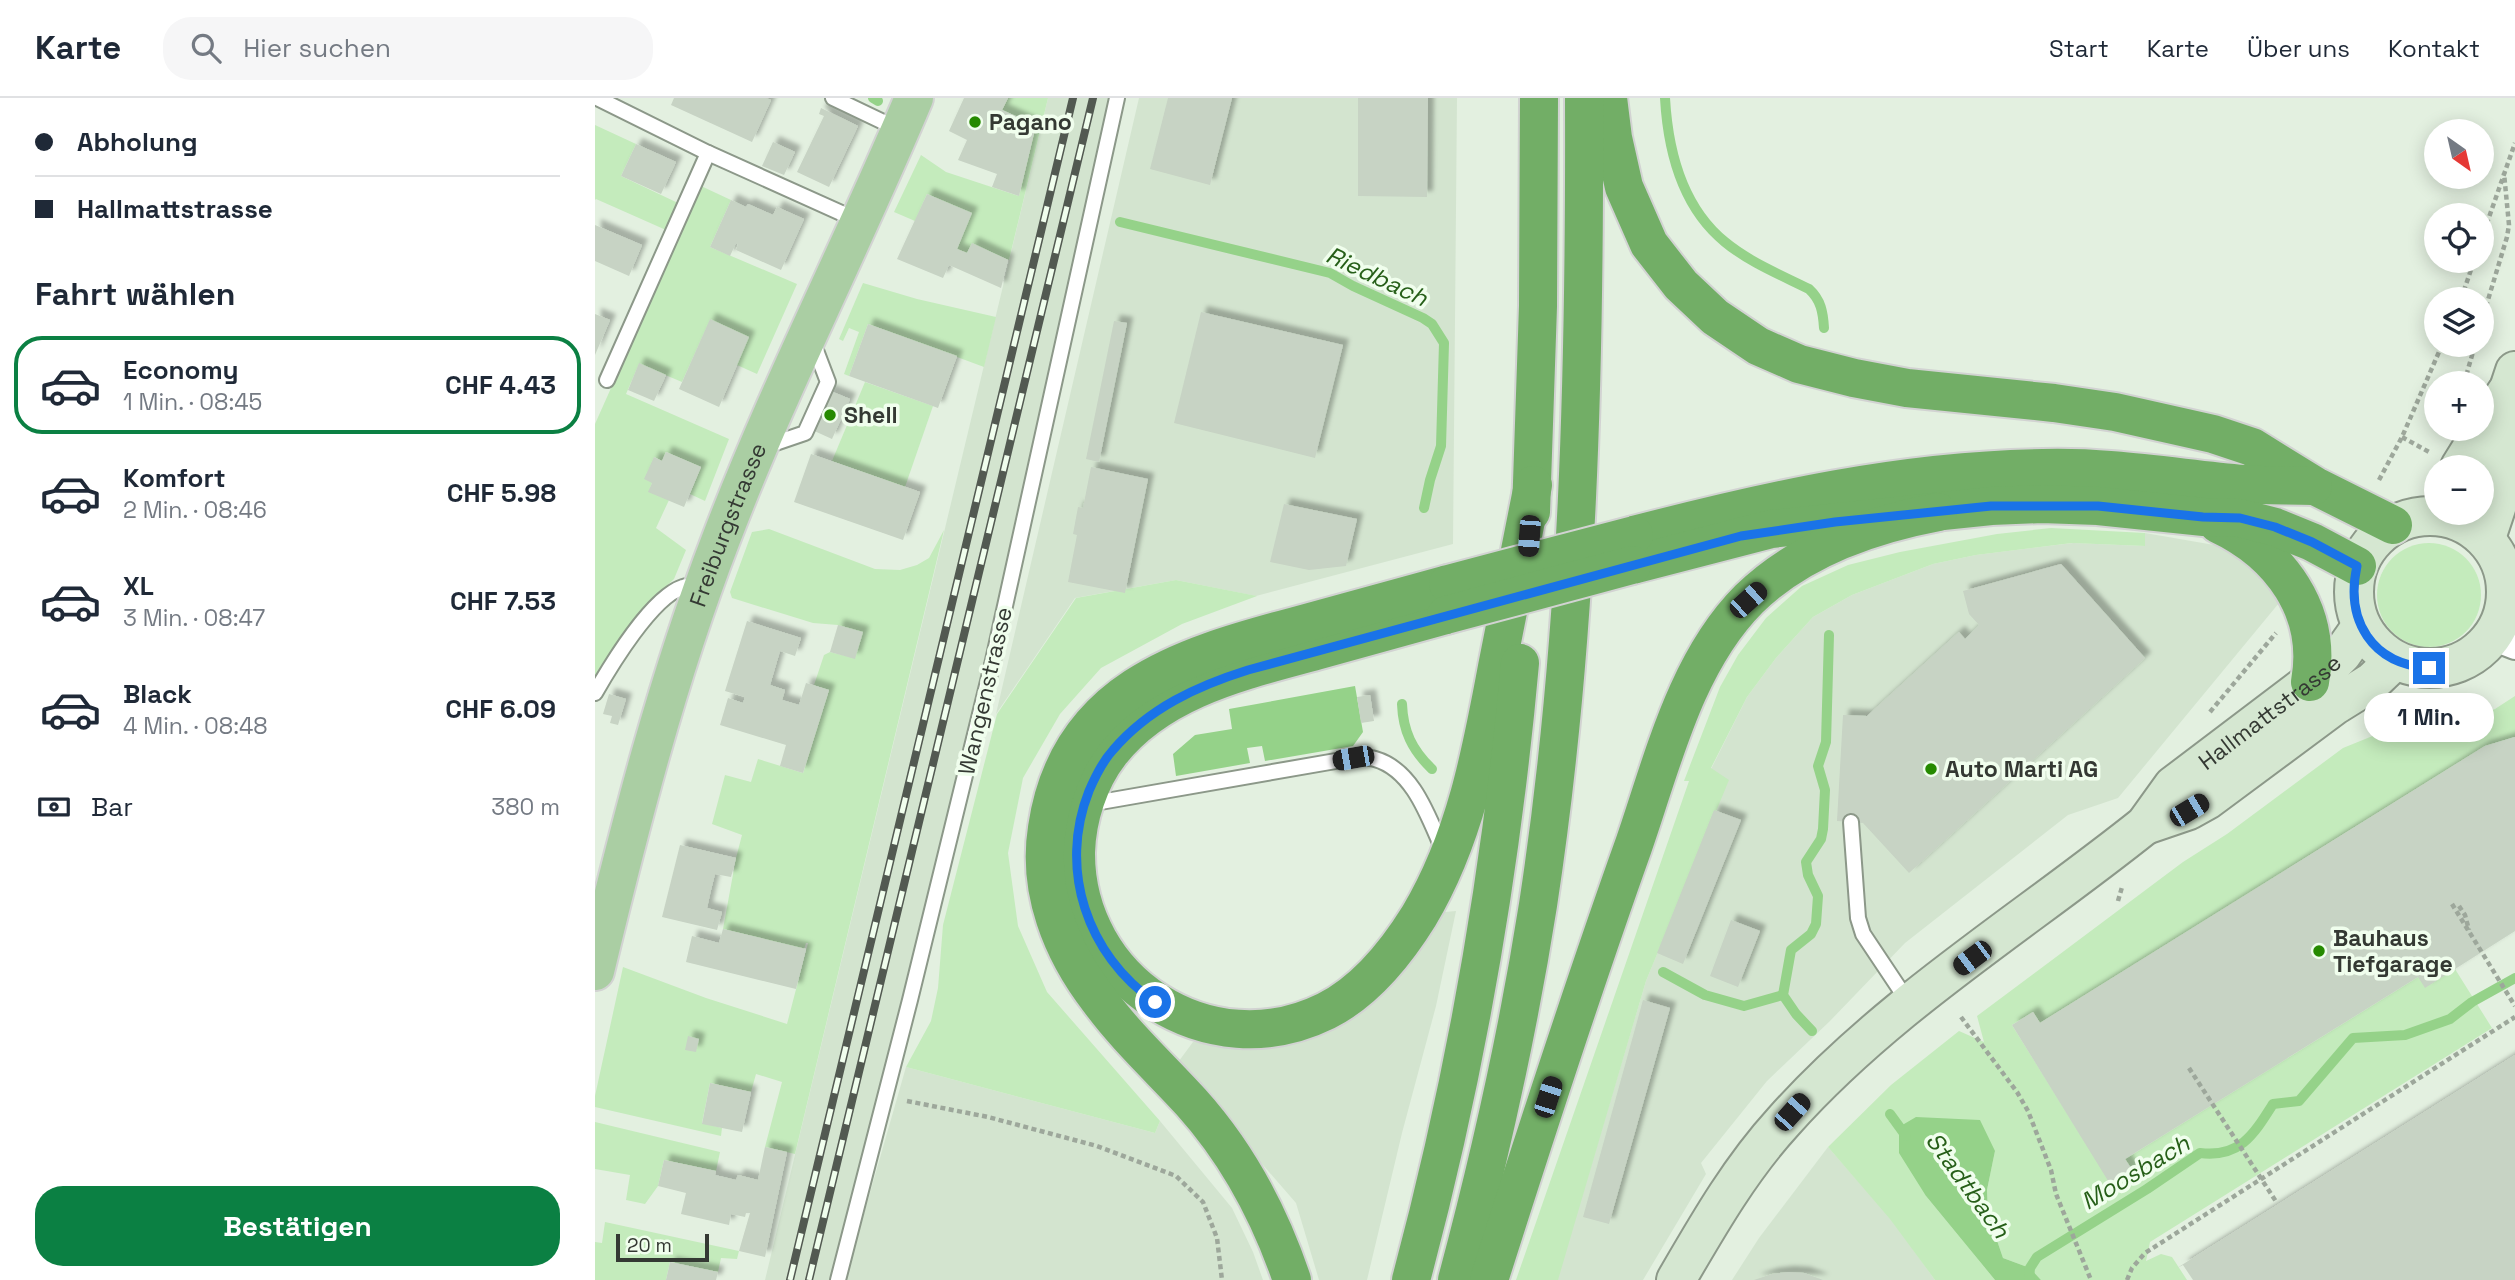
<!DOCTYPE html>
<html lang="de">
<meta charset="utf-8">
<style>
body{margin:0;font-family:"Space Grotesk",sans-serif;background:#f6f6f7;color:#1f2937;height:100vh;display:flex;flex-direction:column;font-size:26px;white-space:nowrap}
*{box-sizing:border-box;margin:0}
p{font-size:23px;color:#747a83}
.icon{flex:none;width:38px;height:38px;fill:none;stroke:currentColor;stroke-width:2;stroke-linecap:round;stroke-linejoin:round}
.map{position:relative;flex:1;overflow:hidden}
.panel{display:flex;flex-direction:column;background:#fff;width:595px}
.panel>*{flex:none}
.guide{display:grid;align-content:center;height:154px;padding:0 35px;background:#fff}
.needle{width:46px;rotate:146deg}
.buttons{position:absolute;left:1829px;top:21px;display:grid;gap:14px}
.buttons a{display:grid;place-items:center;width:70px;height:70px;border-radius:50%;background:#fff;box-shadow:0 4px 18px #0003;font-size:35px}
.scale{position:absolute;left:21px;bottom:18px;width:93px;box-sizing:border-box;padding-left:7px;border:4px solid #343933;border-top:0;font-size:19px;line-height:24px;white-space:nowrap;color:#343933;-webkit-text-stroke:5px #f0feed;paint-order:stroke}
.end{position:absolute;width:32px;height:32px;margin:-16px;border:9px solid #1a73e8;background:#fff;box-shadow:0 0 0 4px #fff}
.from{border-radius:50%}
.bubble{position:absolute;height:49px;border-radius:24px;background:#fff;box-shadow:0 4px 18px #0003;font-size:23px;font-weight:600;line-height:49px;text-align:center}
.car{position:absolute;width:21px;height:42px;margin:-21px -10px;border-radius:9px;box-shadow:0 0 5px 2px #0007;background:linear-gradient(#222 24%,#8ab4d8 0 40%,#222 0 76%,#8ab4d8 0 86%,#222 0)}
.guide b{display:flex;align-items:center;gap:24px;height:66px;font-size:26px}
.guide b+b{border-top:2px solid #e0e1e3}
.guide i{width:18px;height:18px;background:#1f2937}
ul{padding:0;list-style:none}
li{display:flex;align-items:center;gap:21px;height:98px;margin:0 14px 10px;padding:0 21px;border:4px solid transparent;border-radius:28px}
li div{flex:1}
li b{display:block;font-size:26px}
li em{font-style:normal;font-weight:600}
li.active{border-color:#0b8043}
li>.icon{width:63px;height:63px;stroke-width:1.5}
h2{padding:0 35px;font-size:32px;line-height:84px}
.pay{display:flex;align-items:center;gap:18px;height:77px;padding:0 35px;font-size:26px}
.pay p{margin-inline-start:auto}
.action{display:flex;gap:14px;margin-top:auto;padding:14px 35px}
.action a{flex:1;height:80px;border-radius:28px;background:#0b8043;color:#fff;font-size:28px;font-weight:600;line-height:80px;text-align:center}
header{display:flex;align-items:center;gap:42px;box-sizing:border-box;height:98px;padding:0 35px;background:#fff;border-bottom:2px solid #e0e1e3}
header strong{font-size:33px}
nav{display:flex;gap:38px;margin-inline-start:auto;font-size:24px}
.search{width:490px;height:63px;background:#f6f6f7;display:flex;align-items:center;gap:18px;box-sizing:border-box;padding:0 24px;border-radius:28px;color:#747a83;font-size:26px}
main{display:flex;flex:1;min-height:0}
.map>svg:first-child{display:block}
.built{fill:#d3e4cf}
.green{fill:#c4ebbc}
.water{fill:#95d289}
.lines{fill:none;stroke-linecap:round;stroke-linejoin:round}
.stream{stroke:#95d289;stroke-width:10}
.building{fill:#c7d3c4;filter:url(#shadow)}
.lane-casing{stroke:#8c9889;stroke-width:18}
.street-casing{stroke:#8c9889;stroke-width:30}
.secondary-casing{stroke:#8c9889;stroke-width:42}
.primary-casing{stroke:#d2d3d2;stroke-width:42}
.highway-casing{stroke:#d2d3d2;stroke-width:42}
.path{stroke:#9da79b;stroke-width:4.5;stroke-dasharray:5 3.5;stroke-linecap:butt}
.lane{stroke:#fff;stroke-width:14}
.street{stroke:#fff;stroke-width:26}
.secondary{stroke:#d5e7d1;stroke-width:38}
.primary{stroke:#aacea3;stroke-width:38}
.highway{stroke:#72ae66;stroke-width:38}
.rail-casing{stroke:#525951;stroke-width:8}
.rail{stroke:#f0feed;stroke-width:5;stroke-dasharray:16;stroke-linecap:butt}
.highway-bridge-casing{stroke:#d2d3d2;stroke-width:42;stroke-linecap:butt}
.highway-bridge{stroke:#72ae66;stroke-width:38}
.route{stroke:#1a73e8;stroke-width:9}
.poi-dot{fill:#268a00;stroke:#f0feed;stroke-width:2.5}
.labels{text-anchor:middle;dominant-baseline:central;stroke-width:7;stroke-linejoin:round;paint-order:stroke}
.poi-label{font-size:23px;font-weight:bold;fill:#343933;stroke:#f0feed;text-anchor:start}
.street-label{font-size:23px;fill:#343933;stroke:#f0feed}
.water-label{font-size:24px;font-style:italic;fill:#265f18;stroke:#f0feed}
</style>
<header>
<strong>Karte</strong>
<div class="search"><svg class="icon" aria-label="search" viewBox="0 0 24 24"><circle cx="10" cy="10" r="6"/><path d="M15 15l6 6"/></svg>Hier suchen</div>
<nav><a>Start</a><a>Karte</a><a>Über uns</a><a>Kontakt</a></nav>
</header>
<main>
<section class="panel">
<div class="guide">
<b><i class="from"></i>Abholung</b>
<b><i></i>Hallmattstrasse</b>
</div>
<h2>Fahrt wählen</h2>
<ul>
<li class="active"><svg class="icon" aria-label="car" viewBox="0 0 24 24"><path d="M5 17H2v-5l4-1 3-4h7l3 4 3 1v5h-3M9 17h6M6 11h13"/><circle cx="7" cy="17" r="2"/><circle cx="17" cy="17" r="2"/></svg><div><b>Economy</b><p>1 Min. · 08:45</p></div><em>CHF 4.43</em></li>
<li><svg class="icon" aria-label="car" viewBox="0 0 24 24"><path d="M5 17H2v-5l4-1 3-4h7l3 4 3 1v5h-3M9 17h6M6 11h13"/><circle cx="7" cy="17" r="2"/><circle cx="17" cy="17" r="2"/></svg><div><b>Komfort</b><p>2 Min. · 08:46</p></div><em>CHF 5.98</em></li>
<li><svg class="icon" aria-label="car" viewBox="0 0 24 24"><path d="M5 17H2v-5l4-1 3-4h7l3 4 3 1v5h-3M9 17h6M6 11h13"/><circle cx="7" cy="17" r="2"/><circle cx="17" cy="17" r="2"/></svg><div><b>XL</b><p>3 Min. · 08:47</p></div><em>CHF 7.53</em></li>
<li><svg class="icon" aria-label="car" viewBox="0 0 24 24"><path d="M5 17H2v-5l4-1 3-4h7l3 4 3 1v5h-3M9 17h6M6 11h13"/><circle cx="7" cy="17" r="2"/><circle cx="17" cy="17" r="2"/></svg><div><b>Black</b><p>4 Min. · 08:48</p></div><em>CHF 6.09</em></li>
</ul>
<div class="pay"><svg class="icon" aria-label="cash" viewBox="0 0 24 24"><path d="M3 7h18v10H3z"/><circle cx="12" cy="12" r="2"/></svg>Bar<p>380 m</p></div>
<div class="action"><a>Bestätigen</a></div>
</section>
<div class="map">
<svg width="1920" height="1182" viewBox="0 0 1920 1182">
<defs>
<filter id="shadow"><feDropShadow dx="6" dy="-6" stdDeviation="2" flood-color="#0004"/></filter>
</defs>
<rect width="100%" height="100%" fill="#e3f0e0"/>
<g class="built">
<path d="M453,0H522L397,567L243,1182H170Z"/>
<path d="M544,0H862L858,446L661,498L581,482L480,500L401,616Z"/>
<path d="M1550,435L1625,448L1662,465L1684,505L1523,700L1473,717L1310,845L1235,923L1172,983L1106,1065L1111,1076L1048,1182H962L1051,883L1133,682L1116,671L1152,599L1181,560L1218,519L1257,497L1338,466L1381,457L1478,445L1549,448Z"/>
<path d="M861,813L841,908L807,1035L772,1182H724L701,1105L581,967L598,944L678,949L735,932L786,895L850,814Z"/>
<path d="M311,969L560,1035L565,1023L637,1110L658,1154L668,1182H250Z"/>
<path d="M1233,1049L1296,1121L1340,1182H1137L1164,1140Z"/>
</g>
<g class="green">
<path d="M413,0H453L414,162L377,146L372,155L362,151L376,116L332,96L320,123L299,114L326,57L351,74L424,98L441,27L407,12Z"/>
<path d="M0,27L41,46L26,78L83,105L71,132L1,101L0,102Z"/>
<path d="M106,88L136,102L115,149L202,186L162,276L142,267L115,222L87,284L44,266L31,296L134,341L110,403L95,396L106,369L71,354L67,363L59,359L57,385L54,393L74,402L61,430L91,452L79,481L54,505L0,579V326Z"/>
<path d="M268,185L322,201L401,219L389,269L273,226L254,278L249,276L264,234L254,230L248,243L244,241Z"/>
<path d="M270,284L338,308L310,389L237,363Z"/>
<path d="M1456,430L1550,435V448L1477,445L1381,457L1338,466L1257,497L1218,519L1181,560L1152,599L1116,670L1134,682L1051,883L963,1182H921L1094,683H1089L1125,589L1143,557L1171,520L1207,488L1253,467L1305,454L1402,436Z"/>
<path d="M174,431L280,471L305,472L322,467L334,460L349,432L200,1056L170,1049L187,984L161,976L156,994L115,985L107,1025L127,1030L126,1038L0,1009V998L28,869L111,900L192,926L213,845H211L209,851L128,831L141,760L147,737L117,726L130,677L156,684L163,661L208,675L234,592L219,587L229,557L235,554L259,560L243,527L218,525L137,500L135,494L157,434Z"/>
<circle cx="1834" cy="497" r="52"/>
<path d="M581,482L662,498L587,526L506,570L465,616L428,680L413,755L423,828L452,894L565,1023L560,1035L311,969L336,923L343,890L348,827L402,616L481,500Z"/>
<path d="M1920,598V639L1890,648L1445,925L1438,914L1417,927L1516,1086L1537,1073L1530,1061L1823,879L1860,871L1897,930L1555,1144L1551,1163L1566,1156L1577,1159L1592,1182H1446L1435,1170L1408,1160L1393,1116L1392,1092L1400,1053L1331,1098L1400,1182H1340L1295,1121L1233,1049L1296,987L1364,933L1389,944L1382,918L1588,764L1632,736L1748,650L1785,635L1864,624L1900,611Z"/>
<path d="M0,1024L125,1054L121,1073L69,1062L63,1088L50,1106L31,1102L35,1077L0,1071Z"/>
<path d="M10,1124L144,1153L142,1161L126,1160L123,1174L75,1164L71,1182H0V1144L7,1145Z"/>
</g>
<g class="water">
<path d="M760,588L768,634L758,648L670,663L667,648L652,650L655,665L581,678L578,656L600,637L637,631L634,611Z"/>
<path d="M1321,1019L1385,1022L1400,1053L1392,1092L1393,1116L1408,1160L1435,1170L1446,1182H1400L1331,1098L1304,1055V1029Z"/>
</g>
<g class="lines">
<g class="stream">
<path d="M278,0L283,3"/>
<path d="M1070,0C1073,53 1087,109 1130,144C1154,164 1186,177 1214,191C1226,202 1228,214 1229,230"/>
<path d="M525,124L735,175L758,188L828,220L837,226L849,245L846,348L835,382L829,410"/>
<path d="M807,606C808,633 817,652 837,671"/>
<path d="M1068,874L1110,897L1149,908L1188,897"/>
<path d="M1217,933L1201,916L1188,897L1196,852L1216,836L1221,826L1223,798L1213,777L1211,764L1226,741L1228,731L1230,692L1223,668L1231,644L1234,537"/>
<path d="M1295,1016L1311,1038"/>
<path d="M1434,1182L1435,1170L1442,1159L1552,1091L1605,1055C1645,1060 1659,1036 1678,1006L1704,1003L1758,940L1810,937L1855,921L1877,904L1920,880"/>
</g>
</g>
<g class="building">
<path d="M79,0H171L176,2L157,44L76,7Z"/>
<path d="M369,0H413L407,12L441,27L424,98L397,89L402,76L363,62L372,42L354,33Z"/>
<path d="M573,0H637L615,87L555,71Z"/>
<path d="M763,0H833L832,99L763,98Z"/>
<path d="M226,10L263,28L234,89L202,74L229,18L224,16Z"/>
<path d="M178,44L200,54L189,77L167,68Z"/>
<path d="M41,46L81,64L66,96L26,78Z"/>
<path d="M332,96L377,115L362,151L372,155L377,145L413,162L406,190L354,167L348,180L302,161Z"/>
<path d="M136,102L151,109L153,106L178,117L182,109L209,121L186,172L141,152L143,146L141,145L135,158L115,149Z"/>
<path d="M0,127L47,147L34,178L0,163Z"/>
<path d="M606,214L748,247L720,360L579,325Z"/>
<path d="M0,216L15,222L0,257Z"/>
<path d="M115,221L154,239L124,309L84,291Z"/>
<path d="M519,223L532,225L504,364L491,361Z"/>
<path d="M273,226L362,258L343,310L254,278Z"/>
<path d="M44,265L71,277L59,303L33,292Z"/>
<path d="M233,292L255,301L237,341L215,331Z"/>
<path d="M71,354L106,369L89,409L53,394L57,385L49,381L59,359L67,363Z"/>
<path d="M216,356L325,394L308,442L199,404Z"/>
<path d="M496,369L553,381L530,495L473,484L482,437L478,436L483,409L488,410Z"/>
<path d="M689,406L762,421L751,468L714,472L675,464Z"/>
<path d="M1466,466L1550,560L1314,775L1268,725L1242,723L1248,617L1272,618L1364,534L1370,541L1384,527L1374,516L1368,493Z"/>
<path d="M152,523L206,540L200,558L185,553L175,587L190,592L187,602L204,607L211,585L234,592L208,675L185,668L191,647L125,627L133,600L148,605L150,599L130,593Z"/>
<path d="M243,527L268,534L260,561L235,554Z"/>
<path d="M14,596L31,601L23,627L15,625L17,618L8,616Z"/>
<path d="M775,597L779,623L766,625L762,599Z"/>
<path d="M1920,639V833L1830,890L1823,879L1530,1061L1538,1073L1515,1086L1417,927L1438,914L1445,925L1890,648Z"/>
<path d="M1119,712L1146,722L1088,866L1062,855Z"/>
<path d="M85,747L141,760L136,779L120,776L116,792L112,810L127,814L122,832L67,819Z"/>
<path d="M1136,822L1165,833L1143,889L1115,878Z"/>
<path d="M128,831L211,851L201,891L91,864L97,838L124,845Z"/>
<path d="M1048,902L1075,910L1014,1126L988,1119Z"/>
<path d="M93,938L104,941L101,954L90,952Z"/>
<path d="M1920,957V1182H1598L1588,1167L1582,1170Z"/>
<path d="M115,985L156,994L147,1034L107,1026Z"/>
<path d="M170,1049L192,1054L170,1159L144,1153L155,1115H151L150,1119L136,1116L134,1127L86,1116L91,1095L63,1088L69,1062L121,1073L120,1077L141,1082L143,1077L163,1082Z"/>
<path d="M75,1164L123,1174L121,1182H71Z"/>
<path d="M1193,1174L1209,1175L1228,1182H1159L1177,1176Z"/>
</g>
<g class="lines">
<defs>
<g id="lane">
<path d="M2,0L113,55L264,123"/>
<path d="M238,0L303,31"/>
<path d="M12,282L113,55"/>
<path d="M169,349L210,335L233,284L217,242"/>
<path d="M0,595C16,567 57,499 88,489C93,487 99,489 104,490"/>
<path d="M494,706L758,660C764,660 773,659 780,661C819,672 834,721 849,754"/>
<path d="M1256,724L1263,820L1268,836L1314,905"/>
<path d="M243,1182L315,902L397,567L522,0"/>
</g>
<g id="street">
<path d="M1911,499L1920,504"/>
<path d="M1897,539L1920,548"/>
</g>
<g id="secondary">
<path d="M1865,369L1911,295"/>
<circle cx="1835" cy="494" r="76"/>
<path d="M1891,440L1904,401L1915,288L1920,273"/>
<path d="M1550,727L1594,712L1612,702L1740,607L1777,584L1799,563"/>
<path id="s1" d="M1081,1182C1113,1127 1145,1071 1188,1024C1292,907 1429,824 1550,727L1578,688L1731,572L1747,556L1766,529"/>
</g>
<g id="primary">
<path id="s2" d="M0,873C35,727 72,581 126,441C183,291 257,148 319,0"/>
</g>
<g id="highway">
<path d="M1013,0L1018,40L1029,89L1054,146L1086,187L1120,219L1163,248L1204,266L1259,280L1312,290L1459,305L1520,314L1618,336L1657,349L1720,388L1798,427"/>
<path d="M936,414L943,208L944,0"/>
<path d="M1623,426C1685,455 1728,513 1715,584"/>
<path d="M1039,437C1173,402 1308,372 1448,370C1515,368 1582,380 1649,386C1672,388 1695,387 1718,388"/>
<path d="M1037,467L1176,431L1396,408L1447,406L1503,408L1609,419L1645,420L1680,429L1717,444L1762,468"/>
<path d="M851,517C808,529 765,541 721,553C648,573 565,591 515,655C494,682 482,720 481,754C480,883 614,971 731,913C771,893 801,855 824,818C870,741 886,655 902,569C914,508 926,448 938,387"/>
<path d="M697,1182C675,1117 642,1055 596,1004C565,970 531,939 504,902C466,853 442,792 452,730C472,593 584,559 700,528C751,514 802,500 853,486"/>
<path d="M816,1182C871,977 906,776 925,565"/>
<path d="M862,1182C895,1059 923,934 943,807C984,540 990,270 989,0"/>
<path d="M894,1182C940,1037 987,892 1038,749C1067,666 1090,565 1154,501C1205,451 1274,427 1343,414"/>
</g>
</defs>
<use href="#lane" class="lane-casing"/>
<use href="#street" class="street-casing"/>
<use href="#secondary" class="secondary-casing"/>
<use href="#primary" class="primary-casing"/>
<use href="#highway" class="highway-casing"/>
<g class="path">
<path d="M1886,142L1920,45"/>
<path d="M1866,201L1879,163"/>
<path d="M1886,225L1912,139L1914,127L1909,75"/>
<path d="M1869,285L1880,247"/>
<path d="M1807,339L1834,354"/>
<path d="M1784,382L1807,339L1847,247"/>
<path d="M1615,614L1681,535"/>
<path d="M1523,803L1527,789"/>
<path d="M1857,806L1920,908"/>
<path d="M1864,808L1870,817L1874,832"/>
<path d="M1366,919L1422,994L1433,1013L1456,1072L1461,1096L1496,1182"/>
<path d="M1594,970L1682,1105"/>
<path d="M312,1003L393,1019L502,1048L581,1078L608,1104L622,1140L627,1182"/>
<path d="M1532,1182L1537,1170L1550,1155L1920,919"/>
</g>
<use href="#lane" class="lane"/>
<use href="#street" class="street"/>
<use href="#secondary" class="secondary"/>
<use href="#primary" class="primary"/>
<use href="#highway" class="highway"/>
<defs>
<g id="rail">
<path d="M195,1182L478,0"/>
<path d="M214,1182L498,0"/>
</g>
</defs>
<use href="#rail" class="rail-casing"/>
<use href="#rail" class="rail"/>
<defs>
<g id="highway-bridge">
<path d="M853,486L1039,437"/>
<path d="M851,517L1037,467"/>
</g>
</defs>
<use href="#highway-bridge" class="highway-bridge-casing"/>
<use href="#highway-bridge" class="highway-bridge"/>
</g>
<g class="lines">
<path class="route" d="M560,904C492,857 463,771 494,693C500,679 507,664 518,652C554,610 602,588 653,572L1146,438L1240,424L1396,408H1503L1608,419L1645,420L1680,429L1717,444L1762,468C1750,523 1777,566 1834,570"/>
</g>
<g class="poi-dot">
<circle cx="380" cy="24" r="7"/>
<circle cx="235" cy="317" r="7"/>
<circle cx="1336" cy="671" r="7"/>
<circle cx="1724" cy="853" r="7"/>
</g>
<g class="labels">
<g class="poi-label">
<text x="394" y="24">Pagano</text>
<text x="249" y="317">Shell</text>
<text x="1350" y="671">Auto Marti AG</text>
<text x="1738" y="840">Bauhaus<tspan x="1738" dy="26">Tiefgarage</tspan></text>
</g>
<g class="street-label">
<text stroke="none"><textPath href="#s2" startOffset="466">Freiburgstrasse</textPath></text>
<text transform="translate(390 593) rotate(-77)">Wangenstrasse</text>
<text stroke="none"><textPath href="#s1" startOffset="830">Hallmattstrasse</textPath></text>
</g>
<g class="water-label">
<text transform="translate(782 178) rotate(25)">Riedbach</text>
<text transform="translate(1540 1074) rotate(-31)">Moosbach</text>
<text transform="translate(1373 1087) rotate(54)">Stadtbach</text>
</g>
</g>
</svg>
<div class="buttons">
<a><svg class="needle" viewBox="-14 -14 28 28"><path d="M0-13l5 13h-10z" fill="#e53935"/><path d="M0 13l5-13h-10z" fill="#747a83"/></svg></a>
<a><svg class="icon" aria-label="locate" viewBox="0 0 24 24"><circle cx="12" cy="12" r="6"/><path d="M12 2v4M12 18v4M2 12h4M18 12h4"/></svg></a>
<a><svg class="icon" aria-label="layers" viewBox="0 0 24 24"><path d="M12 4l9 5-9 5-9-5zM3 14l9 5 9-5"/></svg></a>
<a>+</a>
<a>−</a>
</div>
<div class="scale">20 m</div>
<i class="end from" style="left:560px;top:904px"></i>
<i class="end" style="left:1834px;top:570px"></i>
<div class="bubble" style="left:1769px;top:595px;width:130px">1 Min.</div>
<i class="car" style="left:934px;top:438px;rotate:184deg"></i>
<i class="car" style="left:1153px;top:502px;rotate:48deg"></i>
<i class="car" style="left:758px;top:660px;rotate:260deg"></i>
<i class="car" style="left:1594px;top:712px;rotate:59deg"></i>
<i class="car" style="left:1377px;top:860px;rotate:233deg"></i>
<i class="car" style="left:953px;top:999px;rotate:18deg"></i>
<i class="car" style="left:1197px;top:1014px;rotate:42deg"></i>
</div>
</main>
